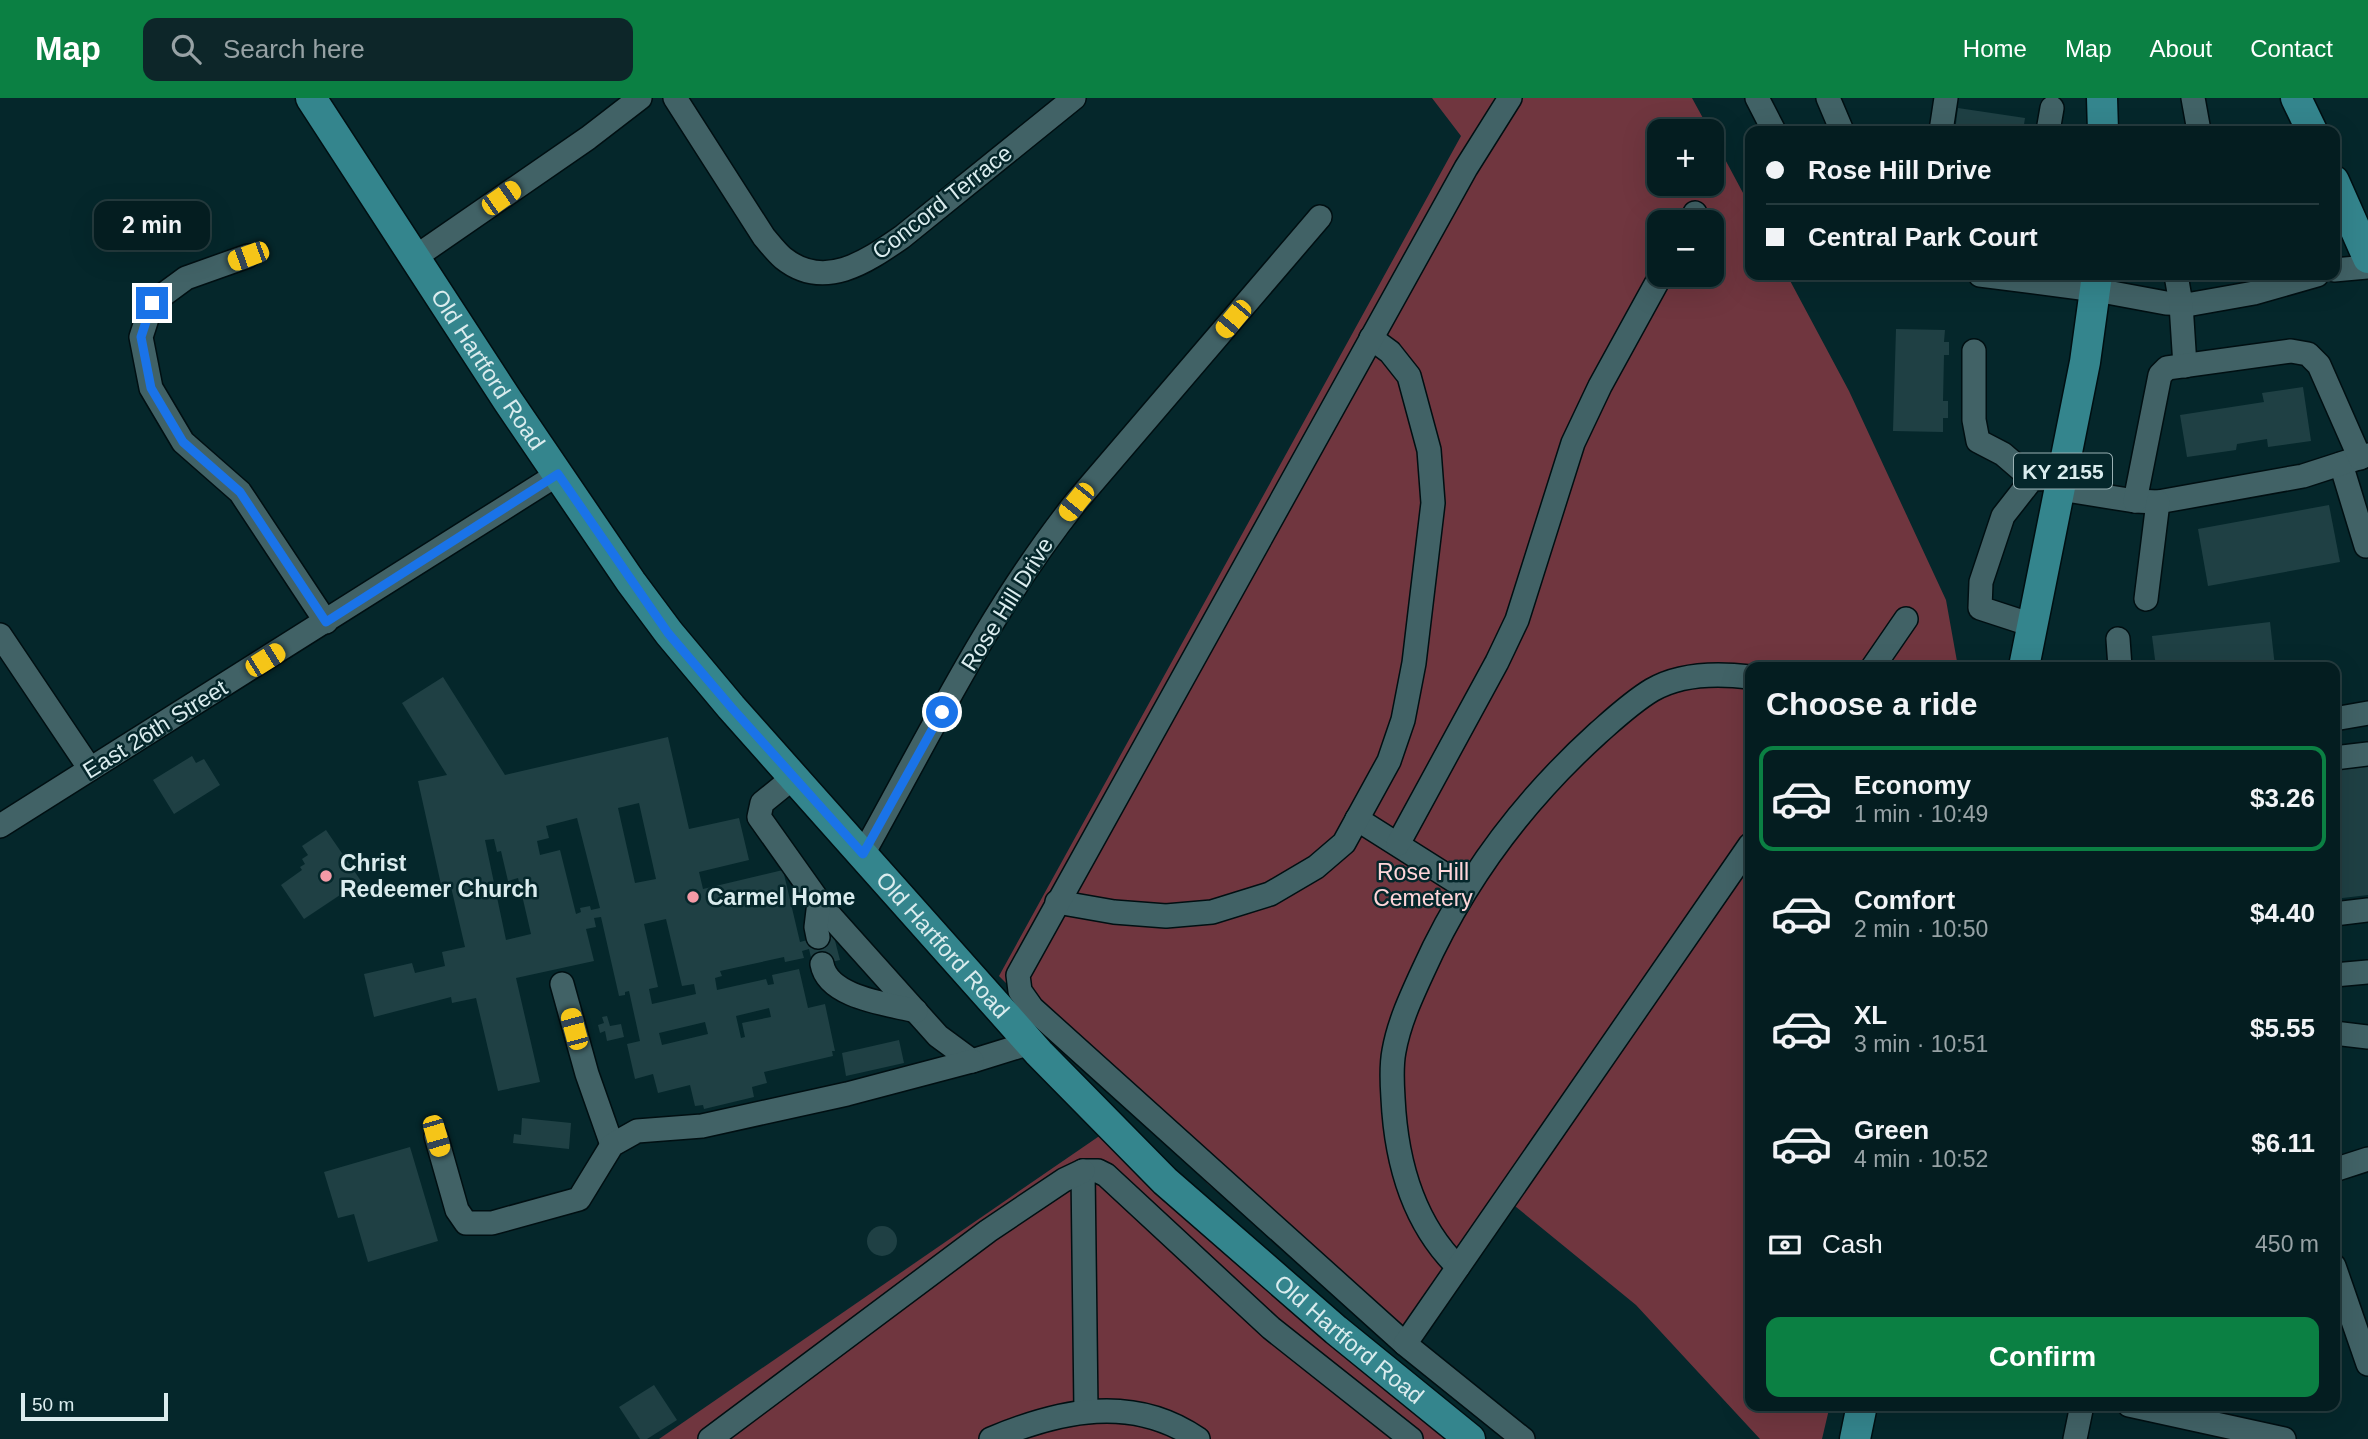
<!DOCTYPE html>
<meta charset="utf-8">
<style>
body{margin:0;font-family:Arial,sans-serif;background:#0d2629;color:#f1f3f6;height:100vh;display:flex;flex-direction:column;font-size:26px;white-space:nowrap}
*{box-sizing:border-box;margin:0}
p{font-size:23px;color:#97a2a5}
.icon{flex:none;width:38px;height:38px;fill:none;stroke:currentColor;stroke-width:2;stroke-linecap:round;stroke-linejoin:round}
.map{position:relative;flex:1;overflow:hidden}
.panel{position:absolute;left:1745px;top:564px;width:595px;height:749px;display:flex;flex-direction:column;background:#041d20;border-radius:14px;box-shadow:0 7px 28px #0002,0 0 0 2px #253b3e}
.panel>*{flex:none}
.hud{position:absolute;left:1745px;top:28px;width:595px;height:154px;border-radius:14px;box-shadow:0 7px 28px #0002,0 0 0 2px #253b3e;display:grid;align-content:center;height:154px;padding:0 21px;background:#041d20}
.tools{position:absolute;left:1647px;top:21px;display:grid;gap:14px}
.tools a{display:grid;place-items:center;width:77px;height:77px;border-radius:14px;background:#041d20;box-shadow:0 7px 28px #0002,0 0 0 2px #253b3e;font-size:35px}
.scale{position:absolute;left:21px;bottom:18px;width:147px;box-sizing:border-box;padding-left:7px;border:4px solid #daecee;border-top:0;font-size:19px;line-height:24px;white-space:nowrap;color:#daecee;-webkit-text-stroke:5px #05272b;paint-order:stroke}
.end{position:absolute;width:32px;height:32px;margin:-16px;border:9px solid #1a73e8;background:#fff;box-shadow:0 0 0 4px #fff}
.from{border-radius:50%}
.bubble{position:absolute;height:49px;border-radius:14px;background:#041d20;box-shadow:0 7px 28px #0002,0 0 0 2px #253b3e;font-size:23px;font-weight:600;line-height:49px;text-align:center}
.car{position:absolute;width:21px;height:42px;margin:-21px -10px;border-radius:9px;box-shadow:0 0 5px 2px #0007;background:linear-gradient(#f5c518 24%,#345 0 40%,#f5c518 0 76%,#345 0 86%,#f5c518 0)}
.hud b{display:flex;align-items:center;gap:24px;height:66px;font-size:26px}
.hud b+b{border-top:2px solid #253b3e}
.hud i{width:18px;height:18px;background:#f1f3f6}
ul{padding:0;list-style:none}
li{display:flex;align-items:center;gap:21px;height:105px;margin:0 14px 10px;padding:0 7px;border:4px solid transparent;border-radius:14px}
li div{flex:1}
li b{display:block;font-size:26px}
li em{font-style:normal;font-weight:600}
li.active{border-color:#0b8043}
li>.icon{width:63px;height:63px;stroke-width:1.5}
h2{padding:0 21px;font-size:32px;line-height:84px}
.pay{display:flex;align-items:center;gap:18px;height:77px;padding:0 21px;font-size:26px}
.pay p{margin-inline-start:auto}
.primary-button{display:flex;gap:14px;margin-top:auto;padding:14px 21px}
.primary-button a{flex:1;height:80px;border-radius:14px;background:#0b8043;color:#fff;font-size:28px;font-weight:600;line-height:80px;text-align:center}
header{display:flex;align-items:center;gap:42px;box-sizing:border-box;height:98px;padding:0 35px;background:#0b8043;color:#fff}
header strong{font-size:33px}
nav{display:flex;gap:38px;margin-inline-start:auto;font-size:24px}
.search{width:490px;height:63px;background:#0d2629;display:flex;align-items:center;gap:18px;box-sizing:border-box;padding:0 24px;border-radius:14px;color:#97a2a5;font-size:26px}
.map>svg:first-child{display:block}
.green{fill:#70363f;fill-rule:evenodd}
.building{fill:#1f4044;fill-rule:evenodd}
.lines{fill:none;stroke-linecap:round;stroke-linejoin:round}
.minor-casing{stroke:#000f12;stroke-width:26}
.major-casing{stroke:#000f12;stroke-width:33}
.minor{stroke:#416266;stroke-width:23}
.major{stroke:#34858d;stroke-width:30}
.route{stroke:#1a73e8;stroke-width:9}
.poi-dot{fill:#f49aa6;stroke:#05272b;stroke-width:2.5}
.labels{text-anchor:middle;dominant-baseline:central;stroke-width:5;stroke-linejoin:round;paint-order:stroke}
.shield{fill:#05272b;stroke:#9ab1b4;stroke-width:2}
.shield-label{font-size:21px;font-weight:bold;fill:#daecee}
.street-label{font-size:23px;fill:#daecee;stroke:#05272b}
.poi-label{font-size:23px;font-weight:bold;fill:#daecee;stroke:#05272b;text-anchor:start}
.park-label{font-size:23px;fill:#ffd5d9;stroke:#05272b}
</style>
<header>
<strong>Map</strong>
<div class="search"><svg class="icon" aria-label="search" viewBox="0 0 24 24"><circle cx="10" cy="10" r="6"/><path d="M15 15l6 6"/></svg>Search here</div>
<nav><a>Home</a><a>Map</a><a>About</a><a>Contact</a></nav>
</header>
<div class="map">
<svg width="2368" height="1341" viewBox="0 0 2368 1341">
<rect width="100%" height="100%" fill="#05272b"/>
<g class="green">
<path d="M1432,0H1692L1710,33H1659V86H1712V37L1750,108V177H1787L1849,293L1946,502L1958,569H1750V1307H1830L1822,1341H1760L1636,1207L1510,1104L1409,1258L1208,1086L999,878L1461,38ZM1659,124H1712V177H1659Z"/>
<path d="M1111,1030L1470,1341H659Z"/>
</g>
<g class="building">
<path d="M1958,10L2025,20L2023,33H1955Z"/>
<path d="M1896,231L1945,232L1944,244H1949V257H1944L1943,303H1948V320H1943V334L1893,333Z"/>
<path d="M2303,289L2311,343L2268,349L2267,341L2237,346L2236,352L2187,359L2180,317L2264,304L2262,295Z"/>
<path d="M2329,407L2340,464L2208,488L2198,431Z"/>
<path d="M2270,524L2275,569H2156L2152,538Z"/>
<path d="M443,579L505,677L668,639L689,731L739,720L749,762L699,774L703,791L783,772L800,844L833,835L840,862L813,868L809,851L802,853L804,860L785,864L784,859L720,873L722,878L715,880L717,892L766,881L768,887L774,886L772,877L799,871L808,910L825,906L835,953H832L833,958L764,974L767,985L752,989L754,999L704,1011L703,1007L695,1008L690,987L658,995L653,976L635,981L627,946L640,943L629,893L625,894V897L619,898L601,819L594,820L596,829L586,831L594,863L516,880L540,984L498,993L476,900L452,905L451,899L374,919L364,876L412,865L415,875L445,868L442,854L465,849L451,789L442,791L418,683L447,677L402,605ZM639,705L656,781L635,785L618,710ZM577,720L600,810L591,812L590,808L580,810L581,814L576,816L560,752L540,757L537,743L549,740L546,728ZM494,741L497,754L501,753L508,783L518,780L531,836L506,842L485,742ZM666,821L682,888L694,886L696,896L652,906L649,891L658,889L644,826ZM769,910L771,919L742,925L745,939L741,940L736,918ZM705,924L708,936L662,947L659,935Z"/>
<path d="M192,658L196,665L204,661L220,687L174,716L153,682Z"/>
<path d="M2368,666V797L2334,801V670Z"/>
<path d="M326,732L361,783L304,821L281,787L302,772L300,769L305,766L302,761L308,757L302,748Z"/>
<path d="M607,918L610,928L621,926L624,939L607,943L605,933L600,935L598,927L604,925L602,919Z"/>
<path d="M899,942L904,965L846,978L842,955Z"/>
<path d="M522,1020L571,1025L569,1051L513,1045L514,1036L521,1037Z"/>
<path d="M410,1049L438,1143L368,1164L354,1116L338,1120L324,1074Z"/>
<circle cx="882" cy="1143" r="15"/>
<path d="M654,1287L677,1322L647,1341H640L619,1309Z"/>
</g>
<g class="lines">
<defs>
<g id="minor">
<path d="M675,0L764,139C770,146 776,154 783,160C824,193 866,164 902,139L1074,0"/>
<path d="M1757,0L1774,33"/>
<path d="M1828,0L1842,33"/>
<path d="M2193,0L2199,33"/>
<path d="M1941,33L1946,0"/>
<path d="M2048,33L2052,10"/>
<path d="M1690,124L1695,115"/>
<path d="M248,158L186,180L152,205L141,239L151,290L183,344L240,394L326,524"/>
<path d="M414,160L588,40L640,0"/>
<path d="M2334,172L2368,169"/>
<path d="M1980,177L2096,192L2166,205L2192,206L2254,195L2317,177"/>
<path d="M2176,177L2181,206L2185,268"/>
<path d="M1974,253V322L1978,343L2003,356L2032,381"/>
<path d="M2341,366L2366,448"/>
<path d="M2060,391L2135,403L2158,404L2303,378L2368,357"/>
<path d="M2135,403L2160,277L2167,270L2291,253L2308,256L2319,267L2360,360"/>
<path d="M2146,501L2158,404"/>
<path d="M2032,527L1980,510L1981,484L2003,418L2032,381L2062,380"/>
<path d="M0,537L90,671"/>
<path d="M2118,541L2120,569"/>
<path d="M1873,569L1906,521"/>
<path d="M2334,621L2368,615"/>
<path d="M2334,660L2368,656"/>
<path d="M794,679L762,705L759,719L825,812L938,938L972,963L1030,945"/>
<path d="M1357,721L1466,790"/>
<path d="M0,728L558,376"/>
<path d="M1398,746L1497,564L1517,522L1573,345L1600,288L1661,177"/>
<path d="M863,756C930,636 990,512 1076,404L1320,119"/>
<path d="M1057,804L1114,814L1166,818L1212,814L1270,796L1316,769L1344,745L1389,663L1403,622L1414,565L1433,405L1429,352L1409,278L1390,254L1371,240"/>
<path d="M2334,816L2368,812"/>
<path d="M818,839L816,829L819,804"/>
<path d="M822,866C828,900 889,906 916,913"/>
<path d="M2334,877L2368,874"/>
<path d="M562,886L587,976L612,1047"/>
<path d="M2334,935L2368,939"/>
<path d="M436,1038L457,1112L466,1125H492L579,1101L612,1047L637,1033L702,1028L847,996L972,963"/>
<path d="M2334,1072L2368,1061"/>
<path d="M2334,1168L2368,1266"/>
<path d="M1458,1169C1413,1125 1396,1063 1393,1000C1392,985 1391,968 1394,953C1399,925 1411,899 1423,873C1464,782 1524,702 1598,635C1615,620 1632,604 1652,592C1681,575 1717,575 1750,579"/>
<path d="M1405,1246L1032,910L1020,893L1018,877L1466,70L1510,0"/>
<path d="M2129,1307L2284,1341"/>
<path d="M1086,1312L1083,1073H1098L1106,1077L1271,1230L1411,1341"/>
<path d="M710,1341L988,1133L1064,1082L1083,1073"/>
<path d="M991,1341C1060,1312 1133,1296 1198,1341"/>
<path d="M1523,1341L1405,1246L1750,747"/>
<path d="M2075,1341L2082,1307"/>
</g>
<g id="major">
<path id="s1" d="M311,0L508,303L631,484L669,535L731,609L1039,955L1165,1083L1336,1232L1470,1341"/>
<path d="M2102,0L2103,33"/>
<path d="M2296,0L2312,33"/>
<path d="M2334,83L2368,160"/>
<path d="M2024,569L2085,264L2097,177"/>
<path d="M1855,1341L1862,1307"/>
</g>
</defs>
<use href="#minor" class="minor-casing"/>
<use href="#major" class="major-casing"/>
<use href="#minor" class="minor"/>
<use href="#major" class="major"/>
</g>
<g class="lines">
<path class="route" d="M152,205L141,239L151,290L183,344L240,394L326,524L558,376L668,535L731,609L863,756L942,614"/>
</g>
<g class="poi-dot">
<circle cx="326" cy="778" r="7"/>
<circle cx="693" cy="799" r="7"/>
</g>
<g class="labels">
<rect class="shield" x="2014" y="355.5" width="98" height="35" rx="5"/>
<g class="shield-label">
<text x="2063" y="373">KY 2155</text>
</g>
<g class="street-label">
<text transform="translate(942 104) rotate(-38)">Concord Terrace</text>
<text stroke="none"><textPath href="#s1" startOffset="324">Old Hartford Road</textPath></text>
<text transform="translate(1007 506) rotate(-58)">Rose Hill Drive</text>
<text transform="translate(155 631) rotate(-32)">East 26th Street</text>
<text stroke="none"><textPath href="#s1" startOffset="1059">Old Hartford Road</textPath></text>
<text stroke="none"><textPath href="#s1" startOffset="1626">Old Hartford Road</textPath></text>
</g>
<g class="poi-label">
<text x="340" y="765">Christ<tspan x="340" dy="26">Redeemer Church</tspan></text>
<text x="707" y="799">Carmel Home</text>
</g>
<g class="park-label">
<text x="1423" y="774">Rose Hill<tspan x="1423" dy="26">Cemetery</tspan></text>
</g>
</g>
</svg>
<div class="tools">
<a>+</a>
<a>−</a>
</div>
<div class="scale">50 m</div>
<i class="end from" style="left:942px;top:614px"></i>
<i class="end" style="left:152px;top:205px"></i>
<div class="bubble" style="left:94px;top:103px;width:116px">2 min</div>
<i class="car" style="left:501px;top:100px;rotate:55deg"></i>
<i class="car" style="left:248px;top:158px;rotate:250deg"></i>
<i class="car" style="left:1233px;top:221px;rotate:220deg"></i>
<i class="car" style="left:1076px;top:404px;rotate:219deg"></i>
<i class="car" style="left:265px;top:562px;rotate:58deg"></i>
<i class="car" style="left:574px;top:931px;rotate:345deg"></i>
<i class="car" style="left:436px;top:1038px;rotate:164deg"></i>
<div class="hud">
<b><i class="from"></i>Rose Hill Drive</b>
<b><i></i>Central Park Court</b>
</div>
<section class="panel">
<h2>Choose a ride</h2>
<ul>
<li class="active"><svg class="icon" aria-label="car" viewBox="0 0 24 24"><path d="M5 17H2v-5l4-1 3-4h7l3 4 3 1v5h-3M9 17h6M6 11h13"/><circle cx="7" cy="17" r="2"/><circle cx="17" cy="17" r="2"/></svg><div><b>Economy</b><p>1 min · 10:49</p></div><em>$3.26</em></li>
<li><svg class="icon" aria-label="car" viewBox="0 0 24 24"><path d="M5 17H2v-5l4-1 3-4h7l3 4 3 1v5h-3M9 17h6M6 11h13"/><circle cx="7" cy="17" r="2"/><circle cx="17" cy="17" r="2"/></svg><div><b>Comfort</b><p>2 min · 10:50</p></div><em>$4.40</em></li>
<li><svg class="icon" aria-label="car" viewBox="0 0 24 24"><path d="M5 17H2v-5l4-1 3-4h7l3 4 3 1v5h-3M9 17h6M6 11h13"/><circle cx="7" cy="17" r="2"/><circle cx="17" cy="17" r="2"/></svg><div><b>XL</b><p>3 min · 10:51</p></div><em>$5.55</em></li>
<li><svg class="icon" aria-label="car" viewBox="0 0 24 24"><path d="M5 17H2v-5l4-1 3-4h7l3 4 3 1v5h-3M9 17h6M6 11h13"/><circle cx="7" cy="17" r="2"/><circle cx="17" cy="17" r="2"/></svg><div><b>Green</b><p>4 min · 10:52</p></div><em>$6.11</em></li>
</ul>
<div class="pay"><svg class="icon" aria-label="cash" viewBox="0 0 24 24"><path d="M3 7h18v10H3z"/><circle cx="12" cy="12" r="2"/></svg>Cash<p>450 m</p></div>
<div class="primary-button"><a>Confirm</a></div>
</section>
</div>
